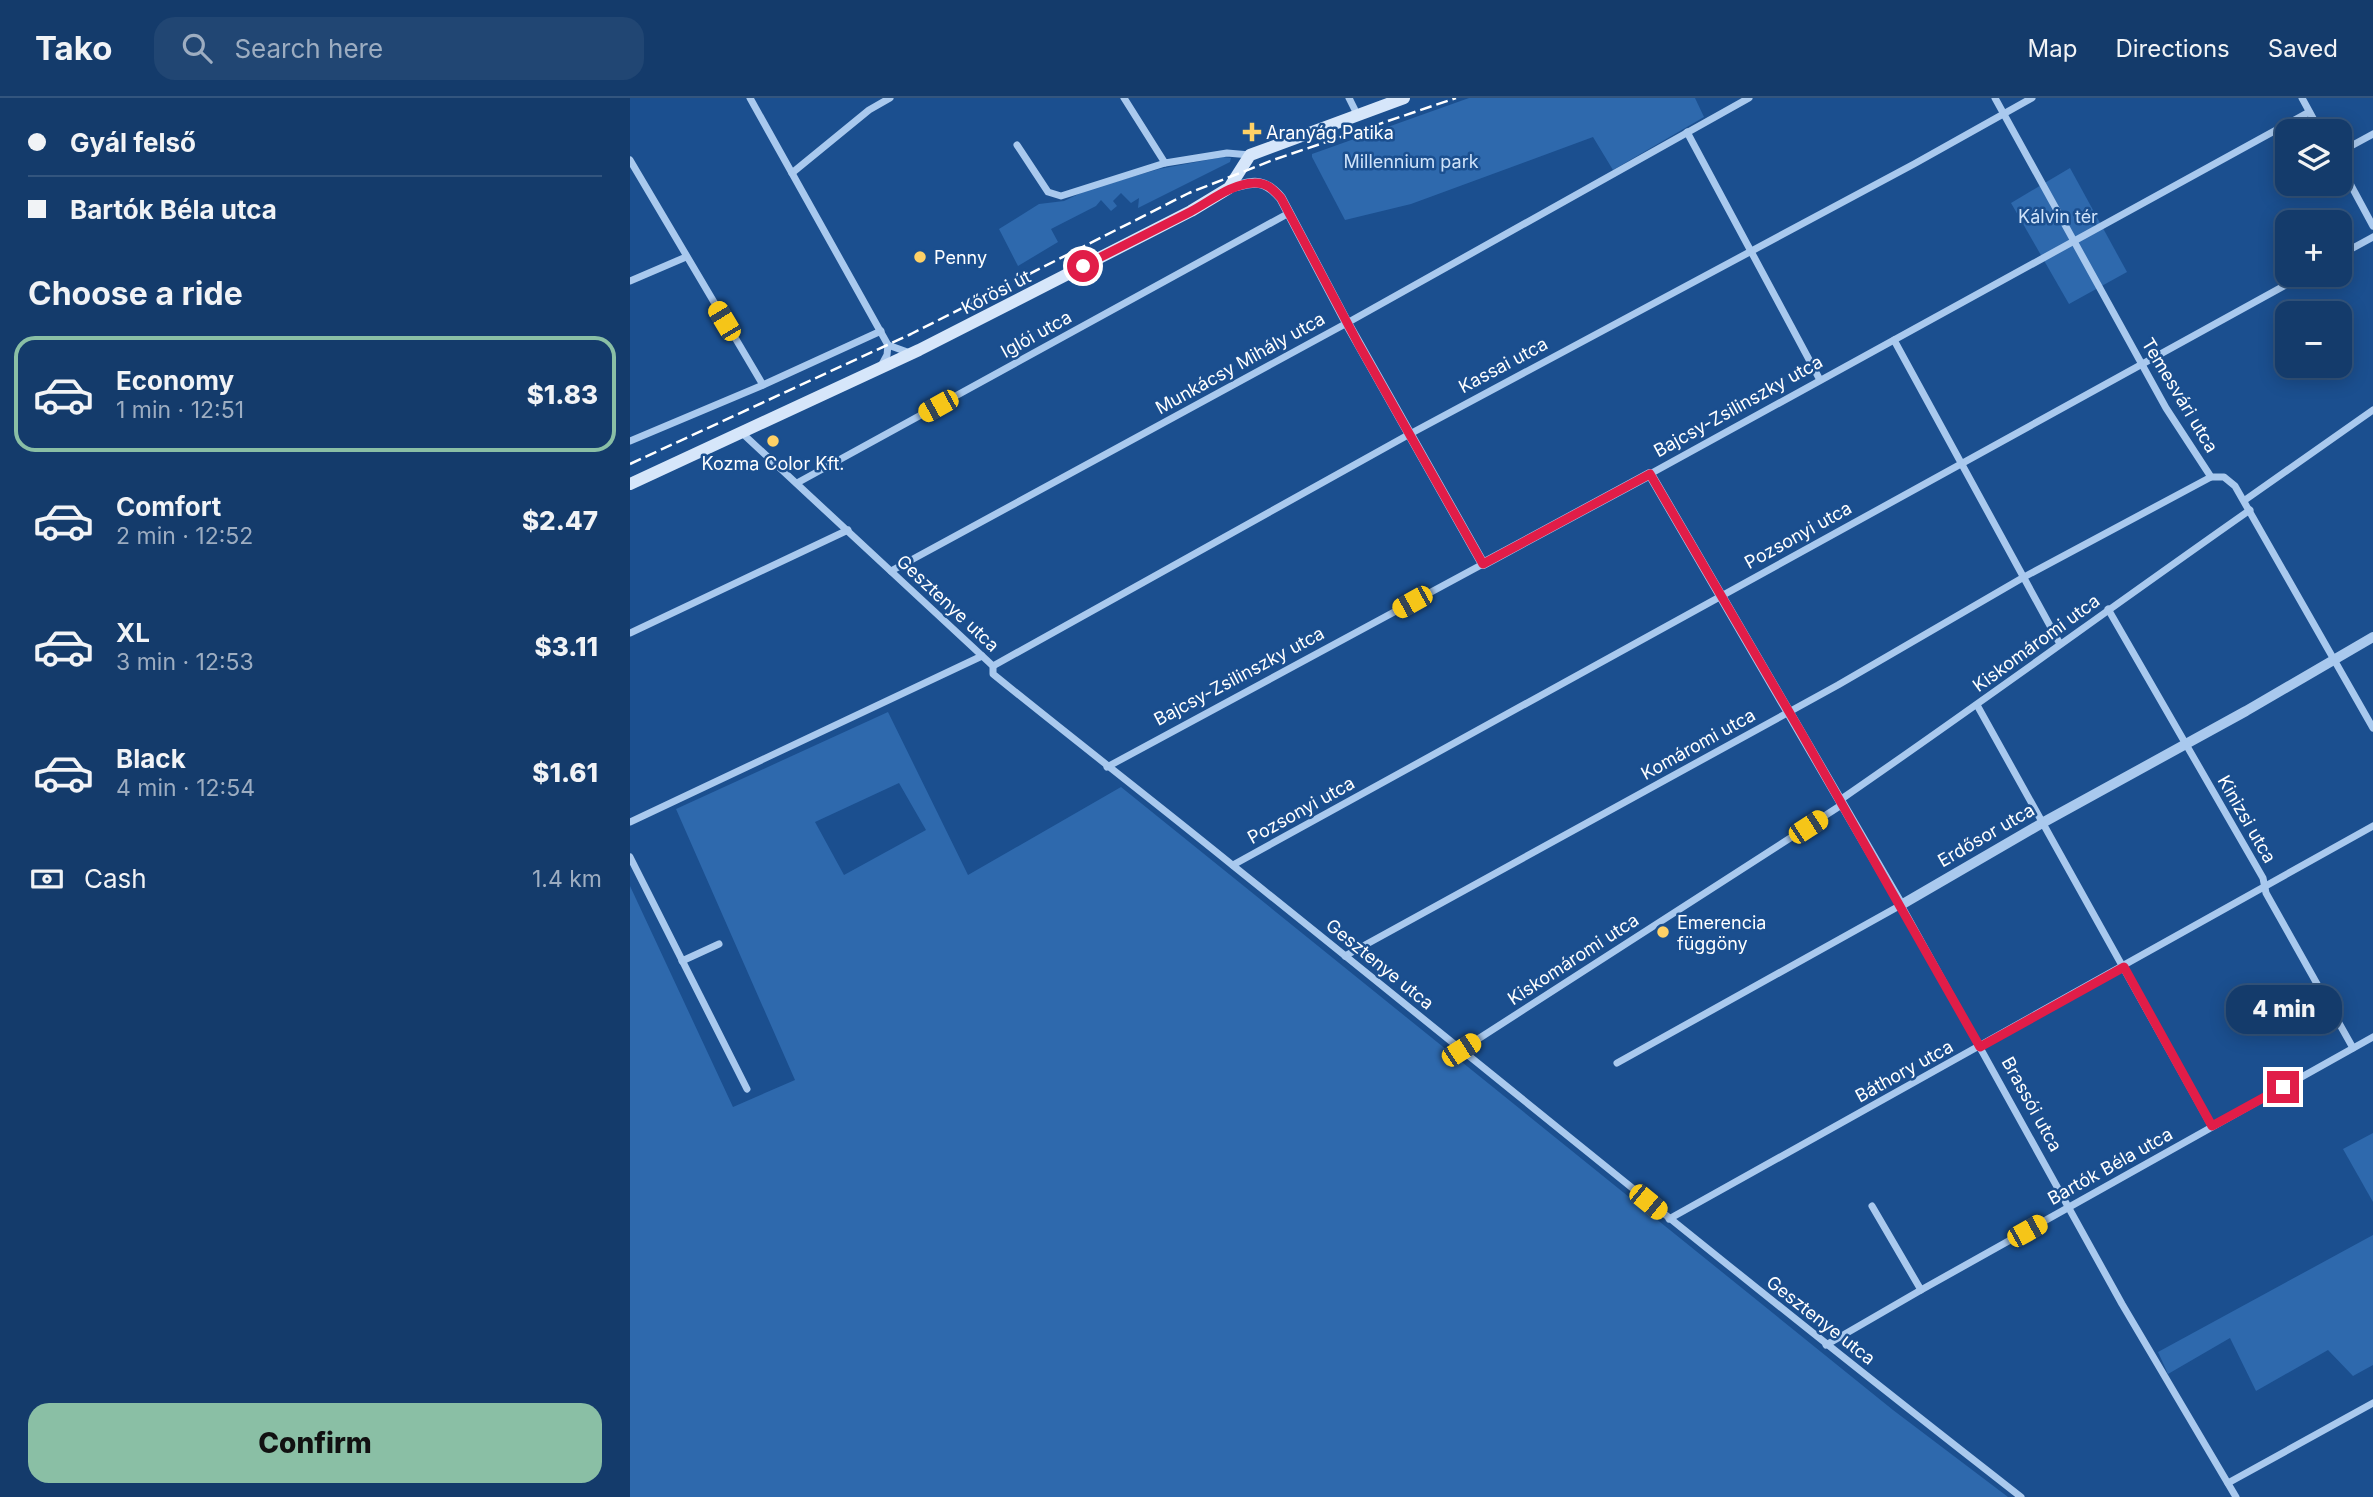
<!DOCTYPE html>
<meta charset="utf-8">
<style>
body{margin:0;font-family:Inter,sans-serif;background:#214673;color:#f1f3f6;height:100vh;display:flex;flex-direction:column;font-size:26px;white-space:nowrap}
*{box-sizing:border-box;margin:0}
p{font-size:23px;color:#9dadc1}
.icon{flex:none;width:38px;height:38px;fill:none;stroke:currentColor;stroke-width:2;stroke-linecap:round;stroke-linejoin:round}
.map{position:relative;flex:1;overflow:hidden}
.drawer{display:flex;flex-direction:column;background:#143b6b;width:630px}
.drawer>*{flex:none}
.guide{display:grid;align-content:center;height:154px;padding:0 28px;background:#143b6b}
.controls{position:absolute;left:1645px;top:21px;display:grid;gap:14px}
.controls a{display:grid;place-items:center;width:77px;height:77px;border-radius:14px;background:#143b6b;box-shadow:0 4px 18px #0003,0 0 0 2px #33557e;font-size:35px}
.end{position:absolute;width:32px;height:32px;margin:-16px;border:9px solid #e11d48;background:#fff;box-shadow:0 0 0 4px #fff}
.from{border-radius:50%}
.bubble{position:absolute;height:49px;border-radius:21px;background:#143b6b;box-shadow:0 4px 18px #0003,0 0 0 2px #33557e;font-size:23px;font-weight:800;line-height:49px;text-align:center}
.car{position:absolute;width:21px;height:42px;margin:-21px -10px;border-radius:9px;box-shadow:0 0 5px 2px #0007;background:linear-gradient(#f5c518 24%,#345 0 40%,#f5c518 0 76%,#345 0 86%,#f5c518 0)}
.guide b{display:flex;align-items:center;gap:24px;height:66px;font-size:26px}
.guide b+b{border-top:2px solid #33557e}
.guide i{width:18px;height:18px;background:#f1f3f6}
ul{padding:0;list-style:none}
li{display:flex;align-items:center;gap:21px;height:116px;margin:0 14px 10px;padding:0 14px;border:4px solid transparent;border-radius:21px}
li div{flex:1}
li b{display:block;font-size:26px}
li em{font-style:normal;font-weight:800}
li.on{border-color:#8abfa5}
li>.icon{width:63px;height:63px;stroke-width:1.5}
h2{padding:0 28px;font-size:32px;line-height:84px}
.pay{display:flex;align-items:center;gap:18px;height:77px;padding:0 28px;font-size:26px}
.pay p{margin-inline-start:auto}
.button{display:flex;gap:14px;margin-top:auto;padding:14px 28px}
.button a{flex:1;height:80px;border-radius:21px;background:#8abfa5;color:#111;font-size:28px;font-weight:800;line-height:80px;text-align:center}
header{display:flex;align-items:center;gap:42px;box-sizing:border-box;height:98px;padding:0 35px;background:#143b6b;border-bottom:2px solid #33557e}
header strong{font-size:33px}
nav{display:flex;gap:38px;margin-inline-start:auto;font-size:24px}
.search{width:490px;height:63px;background:#214673;display:flex;align-items:center;gap:18px;box-sizing:border-box;padding:0 24px;border-radius:21px;color:#9dadc1;font-size:26px}
main{display:flex;flex:1;min-height:0}
.map>svg:first-child{display:block}
.green{fill:#2e69ad;fill-rule:evenodd}
.lines{fill:none;stroke-linecap:round;stroke-linejoin:round}
.minor{stroke:#a9c9ee;stroke-width:7}
.tertiary{stroke:#a9c9ee;stroke-width:10}
.secondary{stroke:#d6e6fa;stroke-width:12}
.rail{stroke:#fff;stroke-width:2.5;stroke-dasharray:12 5;stroke-linecap:butt}
.route{stroke:#e11d48;stroke-width:9}
.poi-dot{fill:#ffd166;stroke:#1b4f8f;stroke-width:2.5}
.labels{text-anchor:middle;dominant-baseline:central;stroke-width:5;stroke-linejoin:round;paint-order:stroke}
.poi-label{font-size:18px;fill:#fff;stroke:#1b4f8f;text-anchor:start}
.park-label{font-size:18px;fill:#cfe3fa;stroke:#1b4f8f}
.street-label{font-size:18px;fill:#fff;stroke:#1b4f8f}
</style>
<header>
<strong>Tako</strong>
<div class="search"><svg class="icon" aria-label="search" viewBox="0 0 24 24"><circle cx="10" cy="10" r="6"/><path d="M15 15l6 6"/></svg>Search here</div>
<nav><a>Map</a><a>Directions</a><a>Saved</a></nav>
</header>
<main>
<section class="drawer">
<div class="guide">
<b><i class="from"></i>Gyál felső</b>
<b><i></i>Bartók Béla utca</b>
</div>
<h2>Choose a ride</h2>
<ul>
<li class="on"><svg class="icon" aria-label="car" viewBox="0 0 24 24"><path d="M5 17H2v-5l4-1 3-4h7l3 4 3 1v5h-3M9 17h6M6 11h13"/><circle cx="7" cy="17" r="2"/><circle cx="17" cy="17" r="2"/></svg><div><b>Economy</b><p>1 min · 12:51</p></div><em>$1.83</em></li>
<li><svg class="icon" aria-label="car" viewBox="0 0 24 24"><path d="M5 17H2v-5l4-1 3-4h7l3 4 3 1v5h-3M9 17h6M6 11h13"/><circle cx="7" cy="17" r="2"/><circle cx="17" cy="17" r="2"/></svg><div><b>Comfort</b><p>2 min · 12:52</p></div><em>$2.47</em></li>
<li><svg class="icon" aria-label="car" viewBox="0 0 24 24"><path d="M5 17H2v-5l4-1 3-4h7l3 4 3 1v5h-3M9 17h6M6 11h13"/><circle cx="7" cy="17" r="2"/><circle cx="17" cy="17" r="2"/></svg><div><b>XL</b><p>3 min · 12:53</p></div><em>$3.11</em></li>
<li><svg class="icon" aria-label="car" viewBox="0 0 24 24"><path d="M5 17H2v-5l4-1 3-4h7l3 4 3 1v5h-3M9 17h6M6 11h13"/><circle cx="7" cy="17" r="2"/><circle cx="17" cy="17" r="2"/></svg><div><b>Black</b><p>4 min · 12:54</p></div><em>$1.61</em></li>
</ul>
<div class="pay"><svg class="icon" aria-label="cash" viewBox="0 0 24 24"><path d="M3 7h18v10H3z"/><circle cx="12" cy="12" r="2"/></svg>Cash<p>1.4 km</p></div>
<div class="button"><a>Confirm</a></div>
</section>
<div class="map">
<svg width="1743" height="1399" viewBox="0 0 1743 1399">
<rect width="100%" height="100%" fill="#1b4f8f"/>
<g class="green">
<path d="M839,0H1065L1074,19L983,72L963,39L781,106L715,122L682,59V56Z"/>
<path d="M593,59L601,60L600,64L508,110L509,100L501,105L491,95L483,103L487,108L481,113L471,102L466,108L421,131L428,144L388,168L369,131L409,106L434,103L457,92L529,71Z"/>
<path d="M1440,70L1497,174L1439,206L1381,105Z"/>
<path d="M258,614L338,777L491,689L1263,1312L1378,1399H0V788L103,1009L165,982L46,711ZM269,685L296,732L214,777L185,724Z"/>
<path d="M1743,1035V1104L1713,1051Z"/>
<path d="M1743,1137V1267L1723,1278L1698,1252L1626,1293L1600,1240L1538,1276L1528,1254Z"/>
</g>
<g class="lines">
<g class="minor">
<path d="M120,0L258,247L257,257L250,270"/>
<path d="M494,0L535,65L597,55L620,57"/>
<path d="M719,0L727,16"/>
<path d="M1365,0L1536,310L1581,379H1594L1605,388L1743,630"/>
<path d="M1672,0L1690,33"/>
<path d="M1057,34L1190,282"/>
<path d="M387,47L418,94L431,98L535,65"/>
<path d="M1710,54L1743,36"/>
<path d="M0,62L133,287"/>
<path d="M1710,67L1743,128"/>
<path d="M162,75L239,12L260,0"/>
<path d="M1710,157L1743,139"/>
<path d="M0,183L56,159"/>
<path d="M1264,242L1430,546"/>
<path d="M258,247L280,255"/>
<path d="M112,335L363,568V576C443,641 526,705 606,770C868,980 1126,1193 1391,1399"/>
<path d="M0,343L133,287L251,233"/>
<path d="M1020,376L1679,14"/>
<path d="M167,385L659,115"/>
<path d="M1615,402L1743,312"/>
<path d="M261,473L717,225L1119,0"/>
<path d="M1478,511L1633,780L1636,795L1723,950"/>
<path d="M0,535L218,432"/>
<path d="M363,568L778,337L1284,66L1402,0"/>
<path d="M1347,607L1582,1029"/>
<path d="M477,669L853,466"/>
<path d="M1210,702C1348,607 1483,508 1620,412"/>
<path d="M0,724L352,558"/>
<path d="M0,759L117,991"/>
<path d="M603,767L1674,177"/>
<path d="M715,858L1208,587L1394,479L1581,379"/>
<path d="M52,863L89,846"/>
<path d="M831,952L1213,706"/>
<path d="M987,965L1271,807L1492,1206L1606,1399"/>
<path d="M1242,1108L1291,1192"/>
<path d="M1039,1121L1743,728"/>
<path d="M1196,1247L1291,1192L1743,939"/>
<path d="M1598,1385L1743,1305"/>
</g>
<path class="tertiary" d="M599,90C623,84 633,79 651,100L717,225L853,466L1020,376L1271,807L1414,724L1616,613L1743,539"/>
<path class="secondary" d="M0,386L289,252L561,113L599,90L620,57L774,0"/>
<path class="rail" d="M0,366L281,236L559,95L643,62L826,0"/>
</g>
<g class="lines">
<path class="route" d="M453,168C489,150 525,132 560,114C581,103 600,86 624,85C636,84 643,91 651,100L729,247L853,466L1020,376L1172,636L1350,949L1494,869L1582,1028L1653,989"/>
</g>
<g class="poi-dot">
<path d="M618.5 23.5h7v7h7v7h-7v7h-7v-7h-7v-7h7z"/>
<circle cx="290" cy="159" r="7"/>
<circle cx="143" cy="343" r="7"/>
<circle cx="1033" cy="834" r="7"/>
</g>
<g class="labels">
<g class="poi-label">
<text x="636" y="34">Aranyág Patika</text>
<text x="304" y="159">Penny</text>
<text x="143" y="365" text-anchor="middle">Kozma Color Kft.</text>
<text x="1047" y="824">Emerencia<tspan x="1047" dy="21">függöny</tspan></text>
</g>
<g class="park-label">
<text x="781" y="63">Millennium park</text>
<text x="1428" y="118">Kálvin tér</text>
</g>
<g class="street-label">
<text transform="translate(366 194) rotate(-27)">Kőrösi út</text>
<text transform="translate(406 236) rotate(-29)">Iglói utca</text>
<text transform="translate(610 265) rotate(-29)">Munkácsy Mihály utca</text>
<text transform="translate(873 267) rotate(-28)">Kassai utca</text>
<text transform="translate(1550 297) rotate(59)">Temesvári utca</text>
<text transform="translate(1108 308) rotate(-29)">Bajcsy-Zsilinszky utca</text>
<text transform="translate(1168 437) rotate(-29)">Pozsonyi utca</text>
<text transform="translate(318 505) rotate(43)">Gesztenye utca</text>
<text transform="translate(1406 545) rotate(-36)">Kiskomáromi utca</text>
<text transform="translate(609 578) rotate(-28)">Bajcsy-Zsilinszky utca</text>
<text transform="translate(1068 646) rotate(-29)">Komáromi utca</text>
<text transform="translate(671 712) rotate(-29)">Pozsonyi utca</text>
<text transform="translate(1617 721) rotate(60)">Kinizsi utca</text>
<text transform="translate(1356 737) rotate(-30)">Erdősor utca</text>
<text transform="translate(943 861) rotate(-33)">Kiskomáromi utca</text>
<text transform="translate(750 866) rotate(39)">Gesztenye utca</text>
<text transform="translate(1274 973) rotate(-29)">Báthory utca</text>
<text transform="translate(1402 1006) rotate(61)">Brassói utca</text>
<text transform="translate(1480 1068) rotate(-29)">Bartók Béla utca</text>
<text transform="translate(1191 1222) rotate(38)">Gesztenye utca</text>
</g>
</g>
</svg>
<div class="controls">
<a><svg class="icon" aria-label="layers" viewBox="0 0 24 24"><path d="M12 4l9 5-9 5-9-5zM3 14l9 5 9-5"/></svg></a>
<a>+</a>
<a>−</a>
</div>
<i class="end from" style="left:453px;top:168px"></i>
<i class="end" style="left:1653px;top:989px"></i>
<div class="bubble" style="left:1596px;top:887px;width:116px">4 min</div>
<i class="car" style="left:94px;top:223px;rotate:329deg"></i>
<i class="car" style="left:308px;top:308px;rotate:241deg"></i>
<i class="car" style="left:782px;top:504px;rotate:241deg"></i>
<i class="car" style="left:1178px;top:729px;rotate:57deg"></i>
<i class="car" style="left:831px;top:952px;rotate:57deg"></i>
<i class="car" style="left:1018px;top:1104px;rotate:129deg"></i>
<i class="car" style="left:1397px;top:1133px;rotate:61deg"></i>
</div>
</main>
